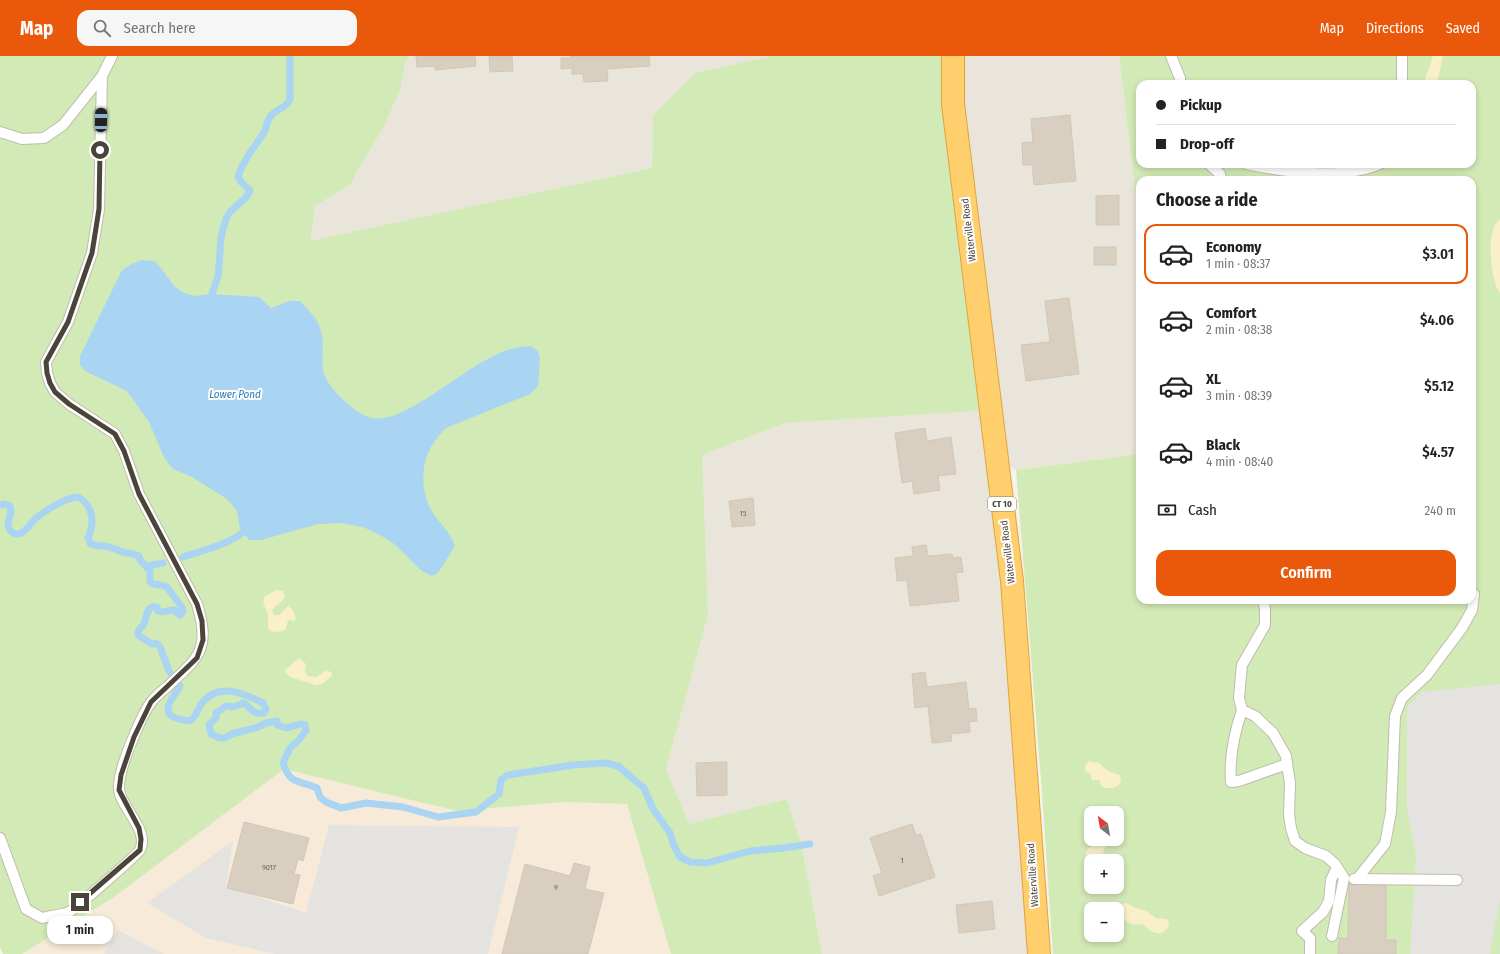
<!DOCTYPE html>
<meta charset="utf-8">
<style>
body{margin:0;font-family:"Fira Sans Condensed",sans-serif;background:#f6f6f6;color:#222;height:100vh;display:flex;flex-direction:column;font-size:15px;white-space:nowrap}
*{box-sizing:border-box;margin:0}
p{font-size:13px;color:#767676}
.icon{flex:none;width:22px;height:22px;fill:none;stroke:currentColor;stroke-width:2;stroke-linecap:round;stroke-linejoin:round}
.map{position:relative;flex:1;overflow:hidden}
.details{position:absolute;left:1136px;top:120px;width:340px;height:428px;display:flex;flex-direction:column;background:#fff;border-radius:12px;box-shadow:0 2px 6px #0003}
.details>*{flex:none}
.hud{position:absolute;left:1136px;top:24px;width:340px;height:88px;border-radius:12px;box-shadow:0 2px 6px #0003;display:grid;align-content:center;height:88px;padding:0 20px;background:#fff}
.needle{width:26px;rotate:329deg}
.tools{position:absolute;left:1084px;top:750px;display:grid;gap:8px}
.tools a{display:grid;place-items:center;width:40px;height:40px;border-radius:8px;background:#fff;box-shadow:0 2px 6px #0003;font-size:20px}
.end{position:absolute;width:18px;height:18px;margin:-9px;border:5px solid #4b4439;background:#fff;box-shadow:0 0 0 2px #fff}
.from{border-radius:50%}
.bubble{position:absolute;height:28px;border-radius:12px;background:#fff;box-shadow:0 2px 6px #0003;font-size:13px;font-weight:600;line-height:28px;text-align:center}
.car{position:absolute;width:12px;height:24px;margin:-12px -6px;border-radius:5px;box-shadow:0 0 3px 1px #0007;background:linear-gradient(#222 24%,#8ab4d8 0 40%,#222 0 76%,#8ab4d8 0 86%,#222 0)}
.hud b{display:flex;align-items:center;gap:14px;height:38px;font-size:15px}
.hud b+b{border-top:1px solid #e0e0e0}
.hud i{width:10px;height:10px;background:#222}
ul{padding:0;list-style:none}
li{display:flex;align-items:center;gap:12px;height:60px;margin:0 8px 6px;padding:0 12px;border:2px solid transparent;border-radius:12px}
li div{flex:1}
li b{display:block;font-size:15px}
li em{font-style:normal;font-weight:600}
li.on{border-color:#ea580c}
li>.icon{width:36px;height:36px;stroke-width:1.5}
h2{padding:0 20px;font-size:18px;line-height:48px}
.pay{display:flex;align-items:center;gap:10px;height:44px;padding:0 20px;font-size:15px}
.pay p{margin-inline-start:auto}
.cta{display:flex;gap:8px;margin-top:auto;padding:8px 20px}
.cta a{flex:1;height:46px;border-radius:12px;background:#ea580c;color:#fff;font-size:16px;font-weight:600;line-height:46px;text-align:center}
header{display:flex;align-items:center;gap:24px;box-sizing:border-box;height:56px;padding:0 20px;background:#ea580c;color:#fff}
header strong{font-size:19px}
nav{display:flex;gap:22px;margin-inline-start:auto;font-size:14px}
.search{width:280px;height:36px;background:#f6f6f6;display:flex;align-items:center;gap:10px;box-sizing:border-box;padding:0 14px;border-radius:12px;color:#767676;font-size:15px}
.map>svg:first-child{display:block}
.residential{fill:#eae5da}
.commercial{fill:#f7ead8}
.green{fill:#d2eab5;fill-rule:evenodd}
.sand{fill:#f9efc9}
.parking{fill:#e5e3e0}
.water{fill:#a9d4f2}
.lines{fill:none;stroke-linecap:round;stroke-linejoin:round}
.stream{stroke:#a9d4f2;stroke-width:7}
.building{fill:#d8cfc1;stroke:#d3c7b4}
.lane-casing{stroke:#c2bbae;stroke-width:12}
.highway-casing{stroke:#e0a43c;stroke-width:24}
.lane{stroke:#fff;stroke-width:10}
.highway{stroke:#ffcf6e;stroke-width:22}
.route{stroke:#4b4439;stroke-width:5}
.labels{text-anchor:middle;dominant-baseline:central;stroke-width:4;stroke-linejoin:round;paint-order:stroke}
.number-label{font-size:8px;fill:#6e675b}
.shield{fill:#fff;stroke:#817c74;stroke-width:1}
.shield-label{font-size:9px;font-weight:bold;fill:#4b4439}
.street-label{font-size:10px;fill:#4b4439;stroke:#fff}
.water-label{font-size:11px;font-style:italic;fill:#2e7ab2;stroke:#fff}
</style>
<header>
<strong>Map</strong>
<div class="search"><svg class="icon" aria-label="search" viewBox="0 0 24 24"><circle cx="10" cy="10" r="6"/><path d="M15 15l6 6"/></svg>Search here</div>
<nav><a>Map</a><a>Directions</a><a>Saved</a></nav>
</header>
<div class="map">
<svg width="1500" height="898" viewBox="0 0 1500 898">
<rect width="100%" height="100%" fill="#f6f3ec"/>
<g class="residential">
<path d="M409,0H772L695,17L653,59L652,112L309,186L315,150L351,128L400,34L406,5Z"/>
<path d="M953,0H1119L1140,173V398L1016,414L997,405L1039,898H822L802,791L787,743L689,768L666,713L708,559L701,399L785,367L991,353Z"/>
</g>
<path class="commercial" d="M284,712L457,755L564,746L627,748L671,898H22L114,841Z"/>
<g class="green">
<path d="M0,0H409L406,5L400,34L383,72L360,110L351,128L315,150L310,185L652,112L653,59L695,17L772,0H953L991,354L785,367L702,399L708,559L666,713L689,768L787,743L802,791L822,898H671L627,748L564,746L457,755L284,713L114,841L22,898H3L0,891Z"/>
<path d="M1119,0H1500V898H1053L1042,737L1016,414L1140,398V544H1472V124H1140V173ZM1140,28H1472V108H1140ZM1091,757H1117V783H1091ZM1091,805H1117V831H1091ZM1091,853H1117V879H1091Z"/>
</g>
<g class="sand">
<path d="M1433,0H1443L1438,23L1433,28L1429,27L1425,23Z"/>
<path d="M1500,163V237C1490,224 1488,185 1494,171C1495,168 1498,165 1500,163Z"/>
<path d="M277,534L283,535C289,546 275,547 272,555L274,559H279L288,550L293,554L296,563L294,565L288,564L286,573C281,577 273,577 268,573V558L263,547L265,540Z"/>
<path d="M299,602L306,608L305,616L308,620L317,621C322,618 326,612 332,617L331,621L322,628L316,629L290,621L286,617L285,614Z"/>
<path d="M1088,705L1099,707L1108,715L1119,719L1121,723L1120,728C1115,733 1109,733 1102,731L1099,724H1092L1090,717L1085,715V711Z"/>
<path d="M1104,787L1106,789L1100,805H1091V825L1086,824L1083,821C1089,814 1087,810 1086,802C1085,798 1087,795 1088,792Z"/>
<path d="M1124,847H1126L1136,852L1146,855L1156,862L1167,863L1169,867L1168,872C1158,883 1151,875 1142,868C1139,868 1135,869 1132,868C1123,866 1118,854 1124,847Z"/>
</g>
<g class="parking">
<path d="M1500,628V843L1490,898H1410L1416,799L1407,754V651L1422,636Z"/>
<path d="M329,769L519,771L488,898H275L206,882L147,847L233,785L226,830L306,857Z"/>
<path d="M118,874L164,898H104Z"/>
</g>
<path class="water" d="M142,204L154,205L161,212L174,230L184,237L194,240L211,238L259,241L271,252L289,245H300C307,253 317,261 320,272C325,285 321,301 323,314C325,330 356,359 372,362C409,370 477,295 521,291C523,291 528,290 530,290C532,291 536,294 538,295L540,303L538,330L530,338L446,372C440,378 435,384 431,391C420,410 421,439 433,457C440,468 451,477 455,490L438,517L432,520L422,515L393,487L380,479L363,471L341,467L318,468L261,484H249L240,472L237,455L227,443L192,421L173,413L164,401L149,366L127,335L85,315L80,309V300L122,214L132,208Z"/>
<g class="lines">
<g class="stream">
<path d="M212,246C210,235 216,230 218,220C221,199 218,179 228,159C234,149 247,145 250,134L241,126L238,121C243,104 254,92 263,78C267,73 266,67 270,61C277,52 286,53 290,43V0"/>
<path d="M0,449L5,448L10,450C14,459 4,466 10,474C12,478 17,479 21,477C26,475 30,468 34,464C43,456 66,441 78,441C93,449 95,467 88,482L90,487C96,491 96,489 102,490C109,490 117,494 123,496C129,498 134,497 139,500L140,504L150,515V526L153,528L161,529L167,531L183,553V556L180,559L174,554L162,556L158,555L157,551C146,549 147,561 144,568C142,571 139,573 138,576V579L152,588L156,587L160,591L169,615L180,630C178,635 175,637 173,641C160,660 174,663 190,665C197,660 197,654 202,647C219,626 243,637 263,647L266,653L264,657C253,659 251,652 244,647L233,651L226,650L216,657V662L209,669L211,678L220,682H225L232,678L258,671L266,667L277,665V669L286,672L301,668L305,669L306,674L300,683L290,692L283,707C291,730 297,723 317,732L320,741L326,746L341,752L366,747L403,751L438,761L476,756L499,738L501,724L508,719L573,709L606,707L618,710L644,732L653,753L670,777L674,790L680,801L690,806L707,807L750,795L783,792L810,788"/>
<path d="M183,501C200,495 240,486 248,470"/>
<path d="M147,510L163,507"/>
</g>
</g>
<g class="building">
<path d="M416,0H475L476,10L435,14V10L417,11Z"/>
<path d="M489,0H512L513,15L490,16Z"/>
<path d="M570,0H649L650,10L607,13L608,25L584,26L583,18H572V12L561,13V2H571Z"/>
<path d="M1070,59L1076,125L1034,129L1032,109H1023L1022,87L1033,86L1031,63Z"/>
<path d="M1119,139V169H1096V140Z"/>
<rect x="1094" y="191" width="22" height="18"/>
<path d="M1069,242L1079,318L1026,325L1021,289L1050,286L1045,245Z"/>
<path d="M925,372L927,385L951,381L956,418L938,420L940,434L914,438L912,425L902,427L895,377Z"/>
<path d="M753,442L755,469L732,471L729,445Z"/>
<path d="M926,489L928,500L952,498L953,502L961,501L963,516L956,517L959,545L910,550L907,524L897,525L895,502L913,500L912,491Z"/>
<path d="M925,616L927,631L966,626L969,653L976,652L977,665L969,666L970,676L951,678L952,685L932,687L928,650L915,652L912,618Z"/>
<path d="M727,706V739L697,740L696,707Z"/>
<path d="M244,766L309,782L303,805L298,803L294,818L300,819L293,848L227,832Z"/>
<path d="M912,768L916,779L921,778L935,821L879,840L873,820L882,817L870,782Z"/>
<path d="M574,807L590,811L585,833L604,837L588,898H502L525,808L570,820Z"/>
<path d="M1349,828L1386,829V884H1396V898H1338L1339,882L1348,883Z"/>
<path d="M992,845L995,873L959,877L956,849Z"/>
</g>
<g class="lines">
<defs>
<g id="lane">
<path d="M1171,0L1180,22V28"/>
<path d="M1402,0V28"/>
<path d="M0,76L22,83L44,82L63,69L102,20L112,0"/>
<path d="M1209,108L1220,118L1221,124"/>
<path d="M1246,108C1284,116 1343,124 1380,108"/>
<path d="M1263,544L1265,553V569L1242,609L1239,642L1242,654L1255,660L1273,677L1286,700L1290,728L1289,759L1291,772L1295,785L1305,792L1326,800L1335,808L1344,822L1332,880"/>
<path d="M1242,654C1234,678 1229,701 1231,726L1239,725L1287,708"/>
<path d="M0,782L26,853L42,862C50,860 61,859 69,856C75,853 137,799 140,794C150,774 120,751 119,733C118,718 128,694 134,680C138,670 145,654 152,645C156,640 162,635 167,631C199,601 211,594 197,548L139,438L124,395L115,378L69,348L55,336L50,327L47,317L46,306L68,266L92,197L99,153L102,20"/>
<path d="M1354,823L1457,824"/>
<path d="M1357,823L1385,788L1391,756L1395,660L1402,642L1427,619L1462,572L1472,554L1474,538"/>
<path d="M1310,898V882L1302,875L1323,856L1329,845L1331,824L1337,811"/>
</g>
<path id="highway" d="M953,0V48L1012,525L1039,898"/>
</defs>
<use href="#lane" class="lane-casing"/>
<use href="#highway" class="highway-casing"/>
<use href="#lane" class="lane"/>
<use href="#highway" class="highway"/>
</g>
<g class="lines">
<path class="route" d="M80,846L140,794L141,783L139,772L119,734L121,719L134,681L151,646L197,602L203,584L202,565L197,548L139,438L124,395L115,378L69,348L55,336L50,327L47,317L46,306L68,266L92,197L99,153L100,94"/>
</g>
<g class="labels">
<g class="number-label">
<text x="743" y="457">15</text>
<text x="902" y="804">1</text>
<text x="269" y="811">9017</text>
<text x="556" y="831">9</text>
</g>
<rect class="shield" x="988" y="441" width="28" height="14" rx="3"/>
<g class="shield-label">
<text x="1002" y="448">CT 10</text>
</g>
<g class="street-label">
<text transform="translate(969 174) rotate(-97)">Waterville Road</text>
<text transform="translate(1008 496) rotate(-97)">Waterville Road</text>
<text transform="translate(1033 819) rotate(-94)">Waterville Road</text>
</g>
<g class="water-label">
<text x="235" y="338">Lower Pond</text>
</g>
</g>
</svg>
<div class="tools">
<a><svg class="needle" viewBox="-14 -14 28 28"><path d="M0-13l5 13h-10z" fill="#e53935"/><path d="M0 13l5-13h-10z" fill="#767676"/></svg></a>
<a>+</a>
<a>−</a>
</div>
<i class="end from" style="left:100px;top:94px"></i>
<i class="end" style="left:80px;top:846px"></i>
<div class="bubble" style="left:47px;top:860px;width:66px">1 min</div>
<i class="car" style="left:101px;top:64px;rotate:1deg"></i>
<div class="hud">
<b><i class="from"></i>Pickup</b>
<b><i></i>Drop-off</b>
</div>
<section class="details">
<h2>Choose a ride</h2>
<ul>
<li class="on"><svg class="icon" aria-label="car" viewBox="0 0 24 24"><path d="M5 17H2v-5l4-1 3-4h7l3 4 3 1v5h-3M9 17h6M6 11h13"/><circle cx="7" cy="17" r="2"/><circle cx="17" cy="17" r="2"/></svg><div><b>Economy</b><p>1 min · 08:37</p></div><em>$3.01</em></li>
<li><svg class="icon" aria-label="car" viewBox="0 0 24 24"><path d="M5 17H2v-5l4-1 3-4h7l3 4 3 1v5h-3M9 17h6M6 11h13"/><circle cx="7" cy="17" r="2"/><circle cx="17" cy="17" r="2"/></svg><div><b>Comfort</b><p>2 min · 08:38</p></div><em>$4.06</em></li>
<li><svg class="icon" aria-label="car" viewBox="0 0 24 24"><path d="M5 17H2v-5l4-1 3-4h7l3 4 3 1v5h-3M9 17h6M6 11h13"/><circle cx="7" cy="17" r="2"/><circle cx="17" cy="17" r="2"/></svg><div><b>XL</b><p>3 min · 08:39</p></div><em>$5.12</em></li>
<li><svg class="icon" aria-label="car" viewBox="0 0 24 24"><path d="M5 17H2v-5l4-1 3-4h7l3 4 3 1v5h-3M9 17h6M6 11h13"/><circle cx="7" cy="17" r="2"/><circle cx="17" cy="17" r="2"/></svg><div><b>Black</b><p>4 min · 08:40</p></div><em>$4.57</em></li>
</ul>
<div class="pay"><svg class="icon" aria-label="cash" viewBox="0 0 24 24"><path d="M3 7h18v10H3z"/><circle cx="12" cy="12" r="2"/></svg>Cash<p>240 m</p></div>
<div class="cta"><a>Confirm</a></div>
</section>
</div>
